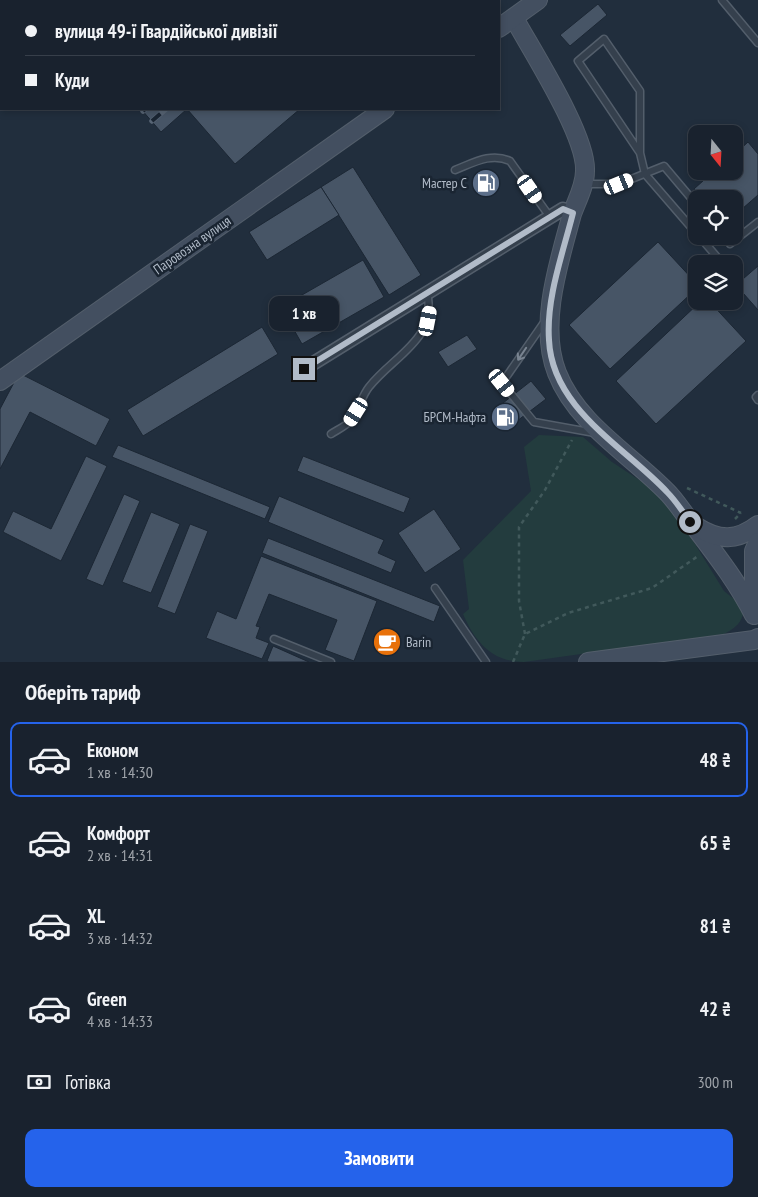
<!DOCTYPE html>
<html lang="uk">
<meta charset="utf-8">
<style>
body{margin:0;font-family:"PT Sans Narrow",sans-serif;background:#222a36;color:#f1f3f6;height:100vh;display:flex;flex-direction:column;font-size:19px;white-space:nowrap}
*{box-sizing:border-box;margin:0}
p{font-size:16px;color:#9fa4aa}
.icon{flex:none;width:28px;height:28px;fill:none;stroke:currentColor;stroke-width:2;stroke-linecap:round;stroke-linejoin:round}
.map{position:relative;height:662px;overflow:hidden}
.panel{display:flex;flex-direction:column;background:#19222e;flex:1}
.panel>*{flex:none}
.top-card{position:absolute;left:0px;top:0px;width:500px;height:110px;box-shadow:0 2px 8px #0003,0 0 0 1px #373f4a;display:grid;align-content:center;height:110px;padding:0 25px;background:#19222e}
.needle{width:32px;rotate:162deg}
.buttons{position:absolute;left:688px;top:125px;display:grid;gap:10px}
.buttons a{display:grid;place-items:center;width:55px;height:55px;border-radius:10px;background:#19222e;box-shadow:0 2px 8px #0003,0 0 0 1px #373f4a;font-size:25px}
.end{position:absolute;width:22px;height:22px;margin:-11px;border:6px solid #b1bbc8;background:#111;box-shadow:0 0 0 2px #111}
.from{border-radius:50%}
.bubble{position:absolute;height:35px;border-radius:10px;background:#19222e;box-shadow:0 2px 8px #0003,0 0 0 1px #373f4a;font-size:16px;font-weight:600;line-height:35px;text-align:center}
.car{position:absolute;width:15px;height:30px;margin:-15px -8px;border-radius:6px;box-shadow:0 0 4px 1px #0007;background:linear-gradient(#fff 24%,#345 0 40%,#fff 0 76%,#345 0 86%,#fff 0)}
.top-card b{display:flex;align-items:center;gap:18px;height:48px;font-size:19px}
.top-card b+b{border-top:1px solid #373f4a}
.top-card i{width:12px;height:12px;background:#f1f3f6}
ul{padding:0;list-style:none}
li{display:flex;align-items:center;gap:15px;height:75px;margin:0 10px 8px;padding:0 15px;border:2px solid transparent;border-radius:10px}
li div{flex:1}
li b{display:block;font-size:19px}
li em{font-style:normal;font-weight:600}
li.current{border-color:#2563eb}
li>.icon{width:45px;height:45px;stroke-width:1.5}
h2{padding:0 25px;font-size:22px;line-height:60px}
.pay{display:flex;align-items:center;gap:12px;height:55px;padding:0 25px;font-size:19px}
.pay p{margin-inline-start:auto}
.action{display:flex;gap:10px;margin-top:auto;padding:10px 25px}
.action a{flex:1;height:58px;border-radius:10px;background:#2563eb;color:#fff;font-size:20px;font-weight:600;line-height:58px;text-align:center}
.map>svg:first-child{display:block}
.green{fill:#233c3e}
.building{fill:#475566;stroke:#1c2734}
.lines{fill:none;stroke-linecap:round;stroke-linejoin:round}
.lane-casing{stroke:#535e6b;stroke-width:9}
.street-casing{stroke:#535e6b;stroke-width:15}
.secondary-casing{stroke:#535e6b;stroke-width:20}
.path{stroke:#41595b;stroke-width:2.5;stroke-dasharray:4 4;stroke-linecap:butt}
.lane{stroke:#35404d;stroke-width:6}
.street{stroke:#35404d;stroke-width:12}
.secondary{stroke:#434f60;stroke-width:18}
.rail-casing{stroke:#576474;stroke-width:5.5}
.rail{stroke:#1a2532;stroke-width:4;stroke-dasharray:11;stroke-linecap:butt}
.oneway{stroke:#798491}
.route{stroke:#b1bbc8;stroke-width:6}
.labels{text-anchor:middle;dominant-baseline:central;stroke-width:5;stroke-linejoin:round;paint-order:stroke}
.poi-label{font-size:14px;fill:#b1bbc8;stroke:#1a2532;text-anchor:end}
.street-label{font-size:14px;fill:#b1bbc8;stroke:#1a2532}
</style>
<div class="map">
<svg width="758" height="662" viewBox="0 0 758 662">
<rect width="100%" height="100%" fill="#212e3d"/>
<path class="green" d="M539,435L583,437L612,462L656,491L682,523L724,591L744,607C743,622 737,627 724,634L524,662C492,662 475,642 463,614L469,609L463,560L531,491L524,447Z"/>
<g class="building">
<path d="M183,0H315L181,1Z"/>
<path d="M315,0H388L389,1H314Z"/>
<path d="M428,0H473L471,1Z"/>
<path d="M598,4L607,15L570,46L560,35Z"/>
<path d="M141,109H187L161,132Z"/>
<path d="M187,109H300L235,164Z"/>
<path d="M748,142L758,154V195L734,216V199H703L694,189L714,171H734V155Z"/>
<path d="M353,167L421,275L389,295L321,187Z"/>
<path d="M321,187L339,215L267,260L249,232Z"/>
<path d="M658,242L696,283V289L610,369L569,325Z"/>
<path d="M363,260L384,297L302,344L281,307Z"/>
<path d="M758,266V310L736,285Z"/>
<path d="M701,301H709L746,341L656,424L616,381Z"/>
<path d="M262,327L278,354L143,436L127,410Z"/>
<path d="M467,335L477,349L448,367L438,352Z"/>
<path d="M19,373L110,419L96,446L30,412L0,469V409Z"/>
<path d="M531,381L546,399L517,421L503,403Z"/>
<path d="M506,407L515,418L505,427L495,415Z"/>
<path d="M118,445L270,507L265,519L112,457Z"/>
<path d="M86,456L107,466L61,561L3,532L13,511L51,529Z"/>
<path d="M303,456L410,498L404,513L297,471Z"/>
<path d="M124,494L140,501L103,586L86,579Z"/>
<path d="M279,496L384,540L378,553L396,561L391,573L268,522Z"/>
<path d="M434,509L461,549L425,573L398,533Z"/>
<path d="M151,512L180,524L151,593L122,582Z"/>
<path d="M190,524L208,531L175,614L157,607Z"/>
<path d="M268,538L440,606L434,622L262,553Z"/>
<path d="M261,556L377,601L354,661L325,650L337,620L269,594L256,626L260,627L256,638L269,643L262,659L206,638L217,611L236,619Z"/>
<path d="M273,646L309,662H269L267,661Z"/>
</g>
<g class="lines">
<defs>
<g id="lane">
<path d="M722,0L758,43"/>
<path d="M640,153L578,61L604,39L640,91V153L645,174L696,233"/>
<path d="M455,170C473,163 491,152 510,161L550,217"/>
<path d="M585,184H619L664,166L696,204"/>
<path d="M699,236L723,264"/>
<path d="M724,236L730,244L758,222"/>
<path d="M545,321L502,383L534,422L595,433"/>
<path d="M758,395L756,397L758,400"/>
<path d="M331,434C337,430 346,426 350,421C359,411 361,397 369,387C393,356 438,339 427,293"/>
<path d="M435,588L486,662"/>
<path d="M274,639L331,662"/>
</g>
<path id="street" d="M304,369L563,209L573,213"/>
<g id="secondary">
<path d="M514,18C532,51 587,136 585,171C585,186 577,200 572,214C559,262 538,325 557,373C577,424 630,454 667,492C677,502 685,516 695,527C717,556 738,583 754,615"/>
<path d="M499,28L538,0"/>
<path d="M0,381L385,109"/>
<path d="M697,527C719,541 737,541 758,525"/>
<path d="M754,613V551L758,542"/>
<path d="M588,662L754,640L758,638"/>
</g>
</defs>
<use href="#lane" class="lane-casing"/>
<use href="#street" class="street-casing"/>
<use href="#secondary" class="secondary-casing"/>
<g class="path">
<path d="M687,488L741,513"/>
<path d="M735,519L741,513"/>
<path d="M525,634L519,601V527L545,490L572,440"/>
<path d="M513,662L525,634L568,613L652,588L698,556"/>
</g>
<use href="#lane" class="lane"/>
<use href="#street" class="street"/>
<use href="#secondary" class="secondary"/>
<defs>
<g id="rail">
<path d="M7,1V0"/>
<path d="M246,1L247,0"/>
<path d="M269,1L270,0"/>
<path d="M290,1L291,0"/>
<path d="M0,19L1,15"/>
<path d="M143,111L145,109"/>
<path d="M152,121L166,109"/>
</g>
</defs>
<use href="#rail" class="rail-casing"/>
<use href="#rail" class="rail"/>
</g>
<defs><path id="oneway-shaft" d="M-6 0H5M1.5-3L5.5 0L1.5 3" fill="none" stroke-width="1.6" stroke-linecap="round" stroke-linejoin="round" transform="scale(1.25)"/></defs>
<use class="oneway" href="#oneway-shaft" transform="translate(522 354) rotate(124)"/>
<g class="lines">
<path class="route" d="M304,369L563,209L573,213C563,253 546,298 549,340C552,409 625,447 667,492C676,501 683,512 690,522"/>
</g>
<defs>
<symbol id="fuel-disc" viewBox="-11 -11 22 22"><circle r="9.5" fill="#5c6f8a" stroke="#1a2532"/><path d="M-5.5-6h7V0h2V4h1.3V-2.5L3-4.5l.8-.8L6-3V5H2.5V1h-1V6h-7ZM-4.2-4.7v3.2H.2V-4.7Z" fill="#fff"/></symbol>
<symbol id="cafe-disc" viewBox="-11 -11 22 22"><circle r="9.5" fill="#e8710a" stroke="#1a2532"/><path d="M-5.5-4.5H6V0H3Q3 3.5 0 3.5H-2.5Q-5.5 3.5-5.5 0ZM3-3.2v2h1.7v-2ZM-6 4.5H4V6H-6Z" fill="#fff"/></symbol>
</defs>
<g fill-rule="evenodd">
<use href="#fuel-disc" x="470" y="167" width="32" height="32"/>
<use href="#fuel-disc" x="489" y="401" width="32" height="32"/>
<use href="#cafe-disc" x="371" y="626" width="32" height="32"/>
</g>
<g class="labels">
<g class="poi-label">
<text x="467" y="183">Мастер С</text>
<text x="486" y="417">БРСМ-Нафта</text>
<text x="406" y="642" text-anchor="start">Barin</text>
</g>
<g class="street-label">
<text transform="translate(192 245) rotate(-35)">Паровозна вулиця</text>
</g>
</g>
</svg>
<div class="buttons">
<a><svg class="needle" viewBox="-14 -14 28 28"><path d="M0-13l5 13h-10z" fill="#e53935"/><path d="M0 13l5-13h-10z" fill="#9fa4aa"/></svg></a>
<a><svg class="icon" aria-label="locate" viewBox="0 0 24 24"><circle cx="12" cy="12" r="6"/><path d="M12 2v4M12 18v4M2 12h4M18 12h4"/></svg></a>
<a><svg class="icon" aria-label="layers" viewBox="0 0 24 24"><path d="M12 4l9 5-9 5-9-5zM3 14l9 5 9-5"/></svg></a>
</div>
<i class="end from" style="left:690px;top:522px"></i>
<i class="end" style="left:304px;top:369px"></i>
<div class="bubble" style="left:269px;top:296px;width:70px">1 хв</div>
<i class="car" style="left:619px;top:184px;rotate:68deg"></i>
<i class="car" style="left:530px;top:189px;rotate:145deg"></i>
<i class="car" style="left:428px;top:321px;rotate:11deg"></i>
<i class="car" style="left:502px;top:383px;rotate:141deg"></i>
<i class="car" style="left:356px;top:412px;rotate:212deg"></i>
<div class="top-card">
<b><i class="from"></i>вулиця 49-ї Гвардійської дивізії</b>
<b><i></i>Куди</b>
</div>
</div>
<section class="panel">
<h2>Оберіть тариф</h2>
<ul>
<li class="current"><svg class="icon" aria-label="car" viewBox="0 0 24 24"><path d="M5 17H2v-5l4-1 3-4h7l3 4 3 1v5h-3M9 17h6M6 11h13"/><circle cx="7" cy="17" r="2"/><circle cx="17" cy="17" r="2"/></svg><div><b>Економ</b><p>1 хв · 14:30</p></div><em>48 ₴</em></li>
<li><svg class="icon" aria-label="car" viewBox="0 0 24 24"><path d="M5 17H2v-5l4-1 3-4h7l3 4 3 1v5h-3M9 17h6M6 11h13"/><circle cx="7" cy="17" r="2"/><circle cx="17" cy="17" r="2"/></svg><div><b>Комфорт</b><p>2 хв · 14:31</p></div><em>65 ₴</em></li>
<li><svg class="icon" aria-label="car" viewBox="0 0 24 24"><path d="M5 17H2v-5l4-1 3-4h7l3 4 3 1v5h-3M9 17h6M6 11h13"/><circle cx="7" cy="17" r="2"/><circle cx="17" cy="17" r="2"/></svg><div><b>XL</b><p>3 хв · 14:32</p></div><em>81 ₴</em></li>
<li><svg class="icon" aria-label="car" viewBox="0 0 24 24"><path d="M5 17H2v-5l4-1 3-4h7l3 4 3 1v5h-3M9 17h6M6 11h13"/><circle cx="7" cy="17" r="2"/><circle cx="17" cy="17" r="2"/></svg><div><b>Green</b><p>4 хв · 14:33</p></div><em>42 ₴</em></li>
</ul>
<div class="pay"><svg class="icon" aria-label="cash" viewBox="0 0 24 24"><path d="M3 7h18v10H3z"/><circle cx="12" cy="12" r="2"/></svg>Готівка<p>300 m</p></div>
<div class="action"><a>Замовити</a></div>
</section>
